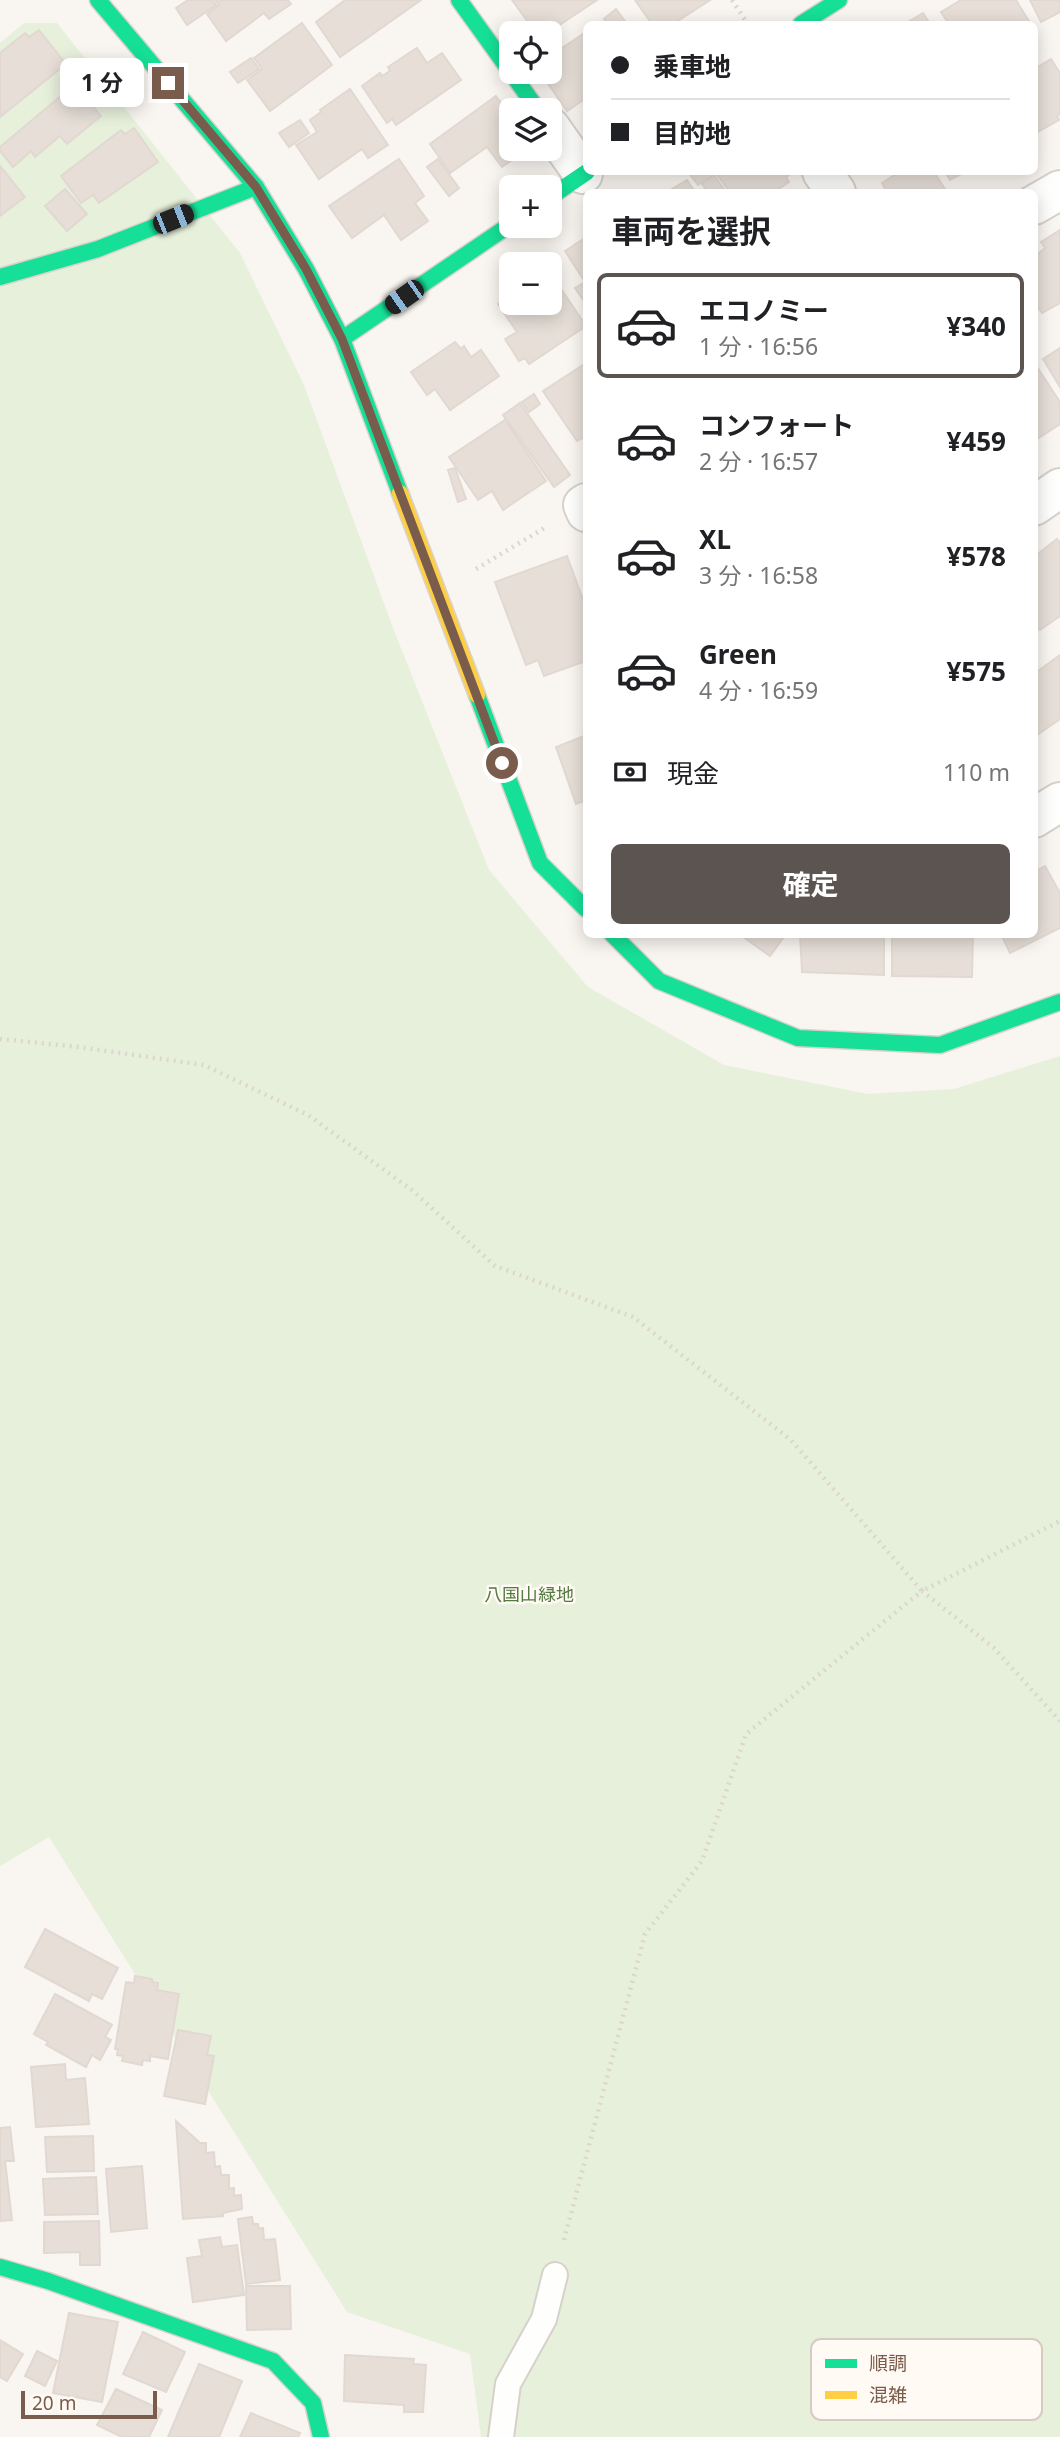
<!DOCTYPE html>
<html lang="ja">
<meta charset="utf-8">
<style>
body{margin:0;font-family:"Noto Sans","Noto Sans JP",sans-serif;background:#f2f2f2;color:#202124;height:100vh;display:flex;flex-direction:column;font-size:26px;white-space:nowrap}
*{box-sizing:border-box;margin:0}
p{font-size:23px;color:#757577}
.icon{flex:none;width:38px;height:38px;fill:none;stroke:currentColor;stroke-width:2;stroke-linecap:round;stroke-linejoin:round}
.map{position:relative;flex:1;overflow:hidden}
.side{position:absolute;left:583px;top:189px;width:455px;height:749px;display:flex;flex-direction:column;background:#fff;border-radius:10px;box-shadow:0 4px 18px #0003}
.side>*{flex:none}
.guide{position:absolute;left:583px;top:21px;width:455px;height:154px;border-radius:10px;box-shadow:0 4px 18px #0003;display:grid;align-content:center;height:154px;padding:0 28px;background:#fff}
.tools{position:absolute;left:499px;top:21px;display:grid;gap:14px}
.tools a{display:grid;place-items:center;width:63px;height:63px;border-radius:10px;background:#fff;box-shadow:0 4px 18px #0003;font-size:35px}
.scale{position:absolute;left:21px;bottom:18px;width:136px;box-sizing:border-box;padding-left:7px;border:4px solid #7a5c4d;border-top:0;font-size:19px;line-height:24px;white-space:nowrap;color:#7a5c4d;-webkit-text-stroke:5px #fffaf3;paint-order:stroke}
.end{position:absolute;width:32px;height:32px;margin:-16px;border:9px solid #7a5c4d;background:#fff;box-shadow:0 0 0 4px #fff}
.from{border-radius:50%}
.bubble{position:absolute;height:49px;border-radius:10px;background:#fff;box-shadow:0 4px 18px #0003;font-size:23px;font-weight:700;line-height:49px;text-align:center}
.car{position:absolute;width:21px;height:42px;margin:-21px -10px;border-radius:9px;box-shadow:0 0 5px 2px #0007;background:linear-gradient(#222 24%,#8ab4d8 0 40%,#222 0 76%,#8ab4d8 0 86%,#222 0)}
.guide b{display:flex;align-items:center;gap:24px;height:66px;font-size:26px}
.guide b+b{border-top:2px solid #e0e0e0}
.guide i{width:18px;height:18px;background:#202124}
ul{padding:0;list-style:none}
li{display:flex;align-items:center;gap:21px;height:105px;margin:0 14px 10px;padding:0 14px;border:4px solid transparent;border-radius:10px}
li div{flex:1}
li b{display:block;font-size:26px}
li em{font-style:normal;font-weight:700}
li.selected{border-color:#5c5450}
li>.icon{width:63px;height:63px;stroke-width:1.5}
h2{padding:0 28px;font-size:32px;line-height:84px}
.pay{display:flex;align-items:center;gap:18px;height:77px;padding:0 28px;font-size:26px}
.pay p{margin-inline-start:auto}
.primary-button{display:flex;gap:14px;margin-top:auto;padding:14px 28px}
.primary-button a{flex:1;height:80px;border-radius:10px;background:#5c5450;color:#fff;font-size:28px;font-weight:700;line-height:80px;text-align:center}
.map>svg:first-child{display:block}
.green{fill:#e7f0db}
.building{fill:#e6ded7;stroke:#e2d8d2;stroke-width:2}
.lines{fill:none;stroke-linecap:round;stroke-linejoin:round}
.lane-casing{stroke:#d7d1cb;stroke-width:28}
.street-casing{stroke:#d7d1cb;stroke-width:42}
.fast-casing{stroke:#d9d2cb;stroke-width:19}
.slow-casing{stroke:#d9d2cb;stroke-width:19}
.path{stroke:#dcd5d0;stroke-width:4.5;stroke-dasharray:2 5;stroke-linecap:butt}
.lane{stroke:#fefefd;stroke-width:24}
.street{stroke:#fefefd;stroke-width:38}
.fast{stroke:#16e098;stroke-width:16}
.slow{stroke:#ffcf43;stroke-width:16}
.route{stroke:#7a5c4d;stroke-width:9}
.labels{text-anchor:middle;dominant-baseline:central;stroke-width:5;stroke-linejoin:round;paint-order:stroke}
.park-label{font-size:18px;fill:#537a41;stroke:#fffaf3}
.key{fill:#fffaf3;stroke:#d7cbc1;stroke-width:2}
.key-label{font-size:19px;fill:#7a5c4d}
</style>
<div class="map">
<svg width="1060" height="2437" viewBox="0 0 1060 2437">
<rect width="100%" height="100%" fill="#f9f5f0"/>
<path class="green" d="M24,23H57L240,253L304,385L393,628L489,870L588,987L724,1065L868,1094L954,1089L1060,1056V2437H481L470,2354L347,2312L49,1837L0,1866V43Z"/>
<g class="building">
<path d="M188,0H212L216,5L187,25L176,8Z"/>
<path d="M215,0H288L291,4L269,19L264,13L226,41L207,14L219,5Z"/>
<path d="M345,0H421L340,57L316,22Z"/>
<path d="M512,0H597L555,28L551,23L536,33Z"/>
<path d="M635,0H710L673,24H652Z"/>
<path d="M961,0H1016L1030,23L949,24L941,12Z"/>
<path d="M1030,0H1060V12L1041,22Z"/>
<path d="M616,9L627,24H608L604,19Z"/>
<path d="M923,13L930,24H905Z"/>
<path d="M302,23L332,65L270,111L247,80L262,69L254,58Z"/>
<path d="M39,30L66,64L0,117V53L25,33L29,37Z"/>
<path d="M586,32V98L567,111L540,72H550V50L553,47L556,52Z"/>
<path d="M417,48L427,63L442,53L461,80L396,125L392,119L387,123L362,86L380,73L382,76L390,71L388,67Z"/>
<path d="M251,58L259,69L238,83L230,72Z"/>
<path d="M1051,59L1060,73V114L1057,116L1059,120L1034,134V69Z"/>
<path d="M74,85L101,116L67,144L60,136L35,157L31,151L13,167L0,151V147Z"/>
<path d="M350,89L388,145L368,158L362,149L319,179L296,145L317,132L310,120L321,112L320,110Z"/>
<path d="M496,96L511,117V149H528L502,167L487,147L450,173L430,144Z"/>
<path d="M300,120L309,133L289,147L279,133Z"/>
<path d="M134,128L158,162L99,203L93,195L81,203L61,176L121,130L125,134Z"/>
<path d="M399,159L424,196L415,203L428,221L401,240L384,215L352,238L329,206Z"/>
<path d="M438,159L459,188L449,196L427,167Z"/>
<path d="M0,166L25,197L0,216Z"/>
<path d="M688,172H713L715,174L698,185Z"/>
<path d="M715,172H787L789,175L786,177L789,182L774,192H730Z"/>
<path d="M899,172H934L947,192H887L882,183Z"/>
<path d="M945,172H965L950,180Z"/>
<path d="M714,175L726,192H708L702,184Z"/>
<path d="M687,180L695,192H667Z"/>
<path d="M65,189L87,214L67,231L45,206Z"/>
<path d="M1060,230V303L1042,313L1034,301V257L1045,248L1041,242Z"/>
<path d="M582,240L586,246V304L575,288L585,282L565,251Z"/>
<path d="M555,280L586,326L529,364L525,358L519,361L505,339L517,332L498,304L511,295V303H550V281L551,283Z"/>
<path d="M455,342L461,349L464,346L471,357L481,350L499,376L450,410L435,389L427,395L411,372Z"/>
<path d="M1060,348V387L1043,359Z"/>
<path d="M586,363V436L577,441L543,391Z"/>
<path d="M1037,367L1060,402V424L1034,441V369Z"/>
<path d="M534,394L540,404L529,412L522,402Z"/>
<path d="M520,403L570,475L554,487L503,415Z"/>
<path d="M505,420L546,481L503,510L492,491L478,500L449,457Z"/>
<path d="M455,468L466,499L458,502L448,470Z"/>
<path d="M1057,539L1060,543V616L1040,630L1034,622V557Z"/>
<path d="M567,556L586,608V650L583,651L586,661L544,676L538,660L526,665L495,582Z"/>
<path d="M1060,655V719L1034,737V674Z"/>
<path d="M584,736L586,740V800L576,804L556,747Z"/>
<path d="M1045,866L1060,893V928L1010,953L1001,934H1034V872Z"/>
<path d="M739,934H786L770,956Z"/>
<path d="M800,934H884V975L802,972Z"/>
<path d="M892,934H973L972,977L892,976Z"/>
<path d="M45,1929L118,1968L102,1999L92,1994L89,2001L25,1967Z"/>
<path d="M135,1976L152,1979V1982L158,1983L157,1990L179,1994L168,2059L150,2056V2061L143,2060L142,2065L122,2061L123,2056L117,2055L118,2049H115L126,1982L134,1983Z"/>
<path d="M55,1994L112,2025L105,2037L111,2040L100,2060L92,2055L86,2067L46,2045L48,2042L34,2034Z"/>
<path d="M178,2030L211,2036L207,2055L214,2056L205,2104L164,2096Z"/>
<path d="M65,2064L66,2080L85,2078L89,2124L36,2127L31,2067Z"/>
<path d="M176,2121L200,2143H206V2153L214,2152L215,2167L220,2166L221,2175H229V2189L234,2188V2196L241,2195L242,2209L223,2213V2216L183,2219Z"/>
<path d="M10,2127L14,2161H5L12,2220L0,2221V2128Z"/>
<path d="M93,2136L94,2171L47,2172L45,2137Z"/>
<path d="M142,2166L147,2228L111,2232L106,2169Z"/>
<path d="M96,2177L98,2214L45,2215L43,2179Z"/>
<path d="M252,2217L253,2224H258L259,2229L263,2228L264,2240L275,2239L280,2280L246,2284L238,2219Z"/>
<path d="M99,2221L100,2265H80V2252L44,2253V2222Z"/>
<path d="M220,2237L222,2247L237,2245L244,2295L193,2302L187,2258L202,2256L199,2240Z"/>
<path d="M246,2286H290L291,2329L247,2330Z"/>
<path d="M69,2313L118,2322L102,2402L53,2393Z"/>
<path d="M143,2332L185,2352L166,2392L123,2374Z"/>
<path d="M0,2340L23,2354L7,2381L0,2377Z"/>
<path d="M37,2351L57,2361L45,2386L25,2376Z"/>
<path d="M345,2355L414,2359L413,2364L426,2365L423,2412H404V2405L344,2401Z"/>
<path d="M199,2364L242,2381L219,2437H168Z"/>
<path d="M116,2389L162,2410L149,2437H122L97,2425Z"/>
<path d="M251,2413L300,2433L298,2437H240Z"/>
</g>
<g class="lines">
<defs>
<path id="lane" d="M501,2437L508,2384L544,2319L555,2275"/>
<g id="street">
<path d="M550,127L583,174"/>
<path d="M822,172L836,192"/>
<path d="M1034,205L1060,190"/>
<path d="M586,503L583,505L586,512"/>
<path d="M1034,506L1060,488"/>
<path d="M1034,818L1060,802"/>
</g>
<g id="fast">
<path d="M98,0L256,187L306,269L342,339L400,493"/>
<path d="M459,0L538,110"/>
<path d="M801,24L839,0"/>
<path d="M550,197L587,172"/>
<path d="M0,277L98,249L256,187"/>
<path d="M342,339L511,224"/>
<path d="M477,695L540,863L586,909"/>
<path d="M612,934L659,981L798,1038L940,1045L1060,1002"/>
<path d="M0,2267L48,2281L273,2361L313,2403L321,2437"/>
</g>
<path id="slow" d="M400,493L477,695"/>
</defs>
<use href="#lane" class="lane-casing"/>
<use href="#street" class="street-casing"/>
<use href="#fast" class="fast-casing"/>
<use href="#slow" class="slow-casing"/>
<g class="path">
<path d="M732,0L748,24"/>
<path d="M476,569L546,527"/>
<path d="M0,1039L79,1047L204,1065L308,1115L412,1190L495,1266L633,1317L791,1440L922,1591L1060,1521"/>
<path d="M564,2240L645,1934L702,1861L746,1734L922,1591L994,1648L1060,1721"/>
</g>
<use href="#lane" class="lane"/>
<use href="#street" class="street"/>
<use href="#fast" class="fast"/>
<use href="#slow" class="slow"/>
</g>
<g class="lines">
<path class="route" d="M168,83L256,187L306,269L342,339L502,763"/>
</g>
<g class="labels">
<g class="park-label">
<text x="529" y="1594">八国山緑地</text>
</g>
</g>
<rect x="811" y="2339" width="231" height="81" rx="10" class="key"/>
<rect x="825" y="2359" width="32" height="9" fill="#16e098"/>
<rect x="825" y="2391" width="32" height="8" fill="#ffcf43"/>
<g class="key-label">
<text x="869" y="2370">順調</text>
<text x="869" y="2402">混雑</text>
</g>
</svg>
<div class="tools">
<a><svg class="icon" aria-label="locate" viewBox="0 0 24 24"><circle cx="12" cy="12" r="6"/><path d="M12 2v4M12 18v4M2 12h4M18 12h4"/></svg></a>
<a><svg class="icon" aria-label="layers" viewBox="0 0 24 24"><path d="M12 4l9 5-9 5-9-5zM3 14l9 5 9-5"/></svg></a>
<a>+</a>
<a>−</a>
</div>
<div class="scale">20 m</div>
<i class="end from" style="left:502px;top:763px"></i>
<i class="end" style="left:168px;top:83px"></i>
<div class="bubble" style="left:60px;top:58px;width:84px">1 分</div>
<i class="car" style="left:173px;top:219px;rotate:68deg"></i>
<i class="car" style="left:404px;top:297px;rotate:235deg"></i>
<div class="guide">
<b><i class="from"></i>乗車地</b>
<b><i></i>目的地</b>
</div>
<section class="side">
<h2>車両を選択</h2>
<ul>
<li class="selected"><svg class="icon" aria-label="car" viewBox="0 0 24 24"><path d="M5 17H2v-5l4-1 3-4h7l3 4 3 1v5h-3M9 17h6M6 11h13"/><circle cx="7" cy="17" r="2"/><circle cx="17" cy="17" r="2"/></svg><div><b>エコノミー</b><p>1 分 · 16:56</p></div><em>¥340</em></li>
<li><svg class="icon" aria-label="car" viewBox="0 0 24 24"><path d="M5 17H2v-5l4-1 3-4h7l3 4 3 1v5h-3M9 17h6M6 11h13"/><circle cx="7" cy="17" r="2"/><circle cx="17" cy="17" r="2"/></svg><div><b>コンフォート</b><p>2 分 · 16:57</p></div><em>¥459</em></li>
<li><svg class="icon" aria-label="car" viewBox="0 0 24 24"><path d="M5 17H2v-5l4-1 3-4h7l3 4 3 1v5h-3M9 17h6M6 11h13"/><circle cx="7" cy="17" r="2"/><circle cx="17" cy="17" r="2"/></svg><div><b>XL</b><p>3 分 · 16:58</p></div><em>¥578</em></li>
<li><svg class="icon" aria-label="car" viewBox="0 0 24 24"><path d="M5 17H2v-5l4-1 3-4h7l3 4 3 1v5h-3M9 17h6M6 11h13"/><circle cx="7" cy="17" r="2"/><circle cx="17" cy="17" r="2"/></svg><div><b>Green</b><p>4 分 · 16:59</p></div><em>¥575</em></li>
</ul>
<div class="pay"><svg class="icon" aria-label="cash" viewBox="0 0 24 24"><path d="M3 7h18v10H3z"/><circle cx="12" cy="12" r="2"/></svg>現金<p>110 m</p></div>
<div class="primary-button"><a>確定</a></div>
</section>
</div>
